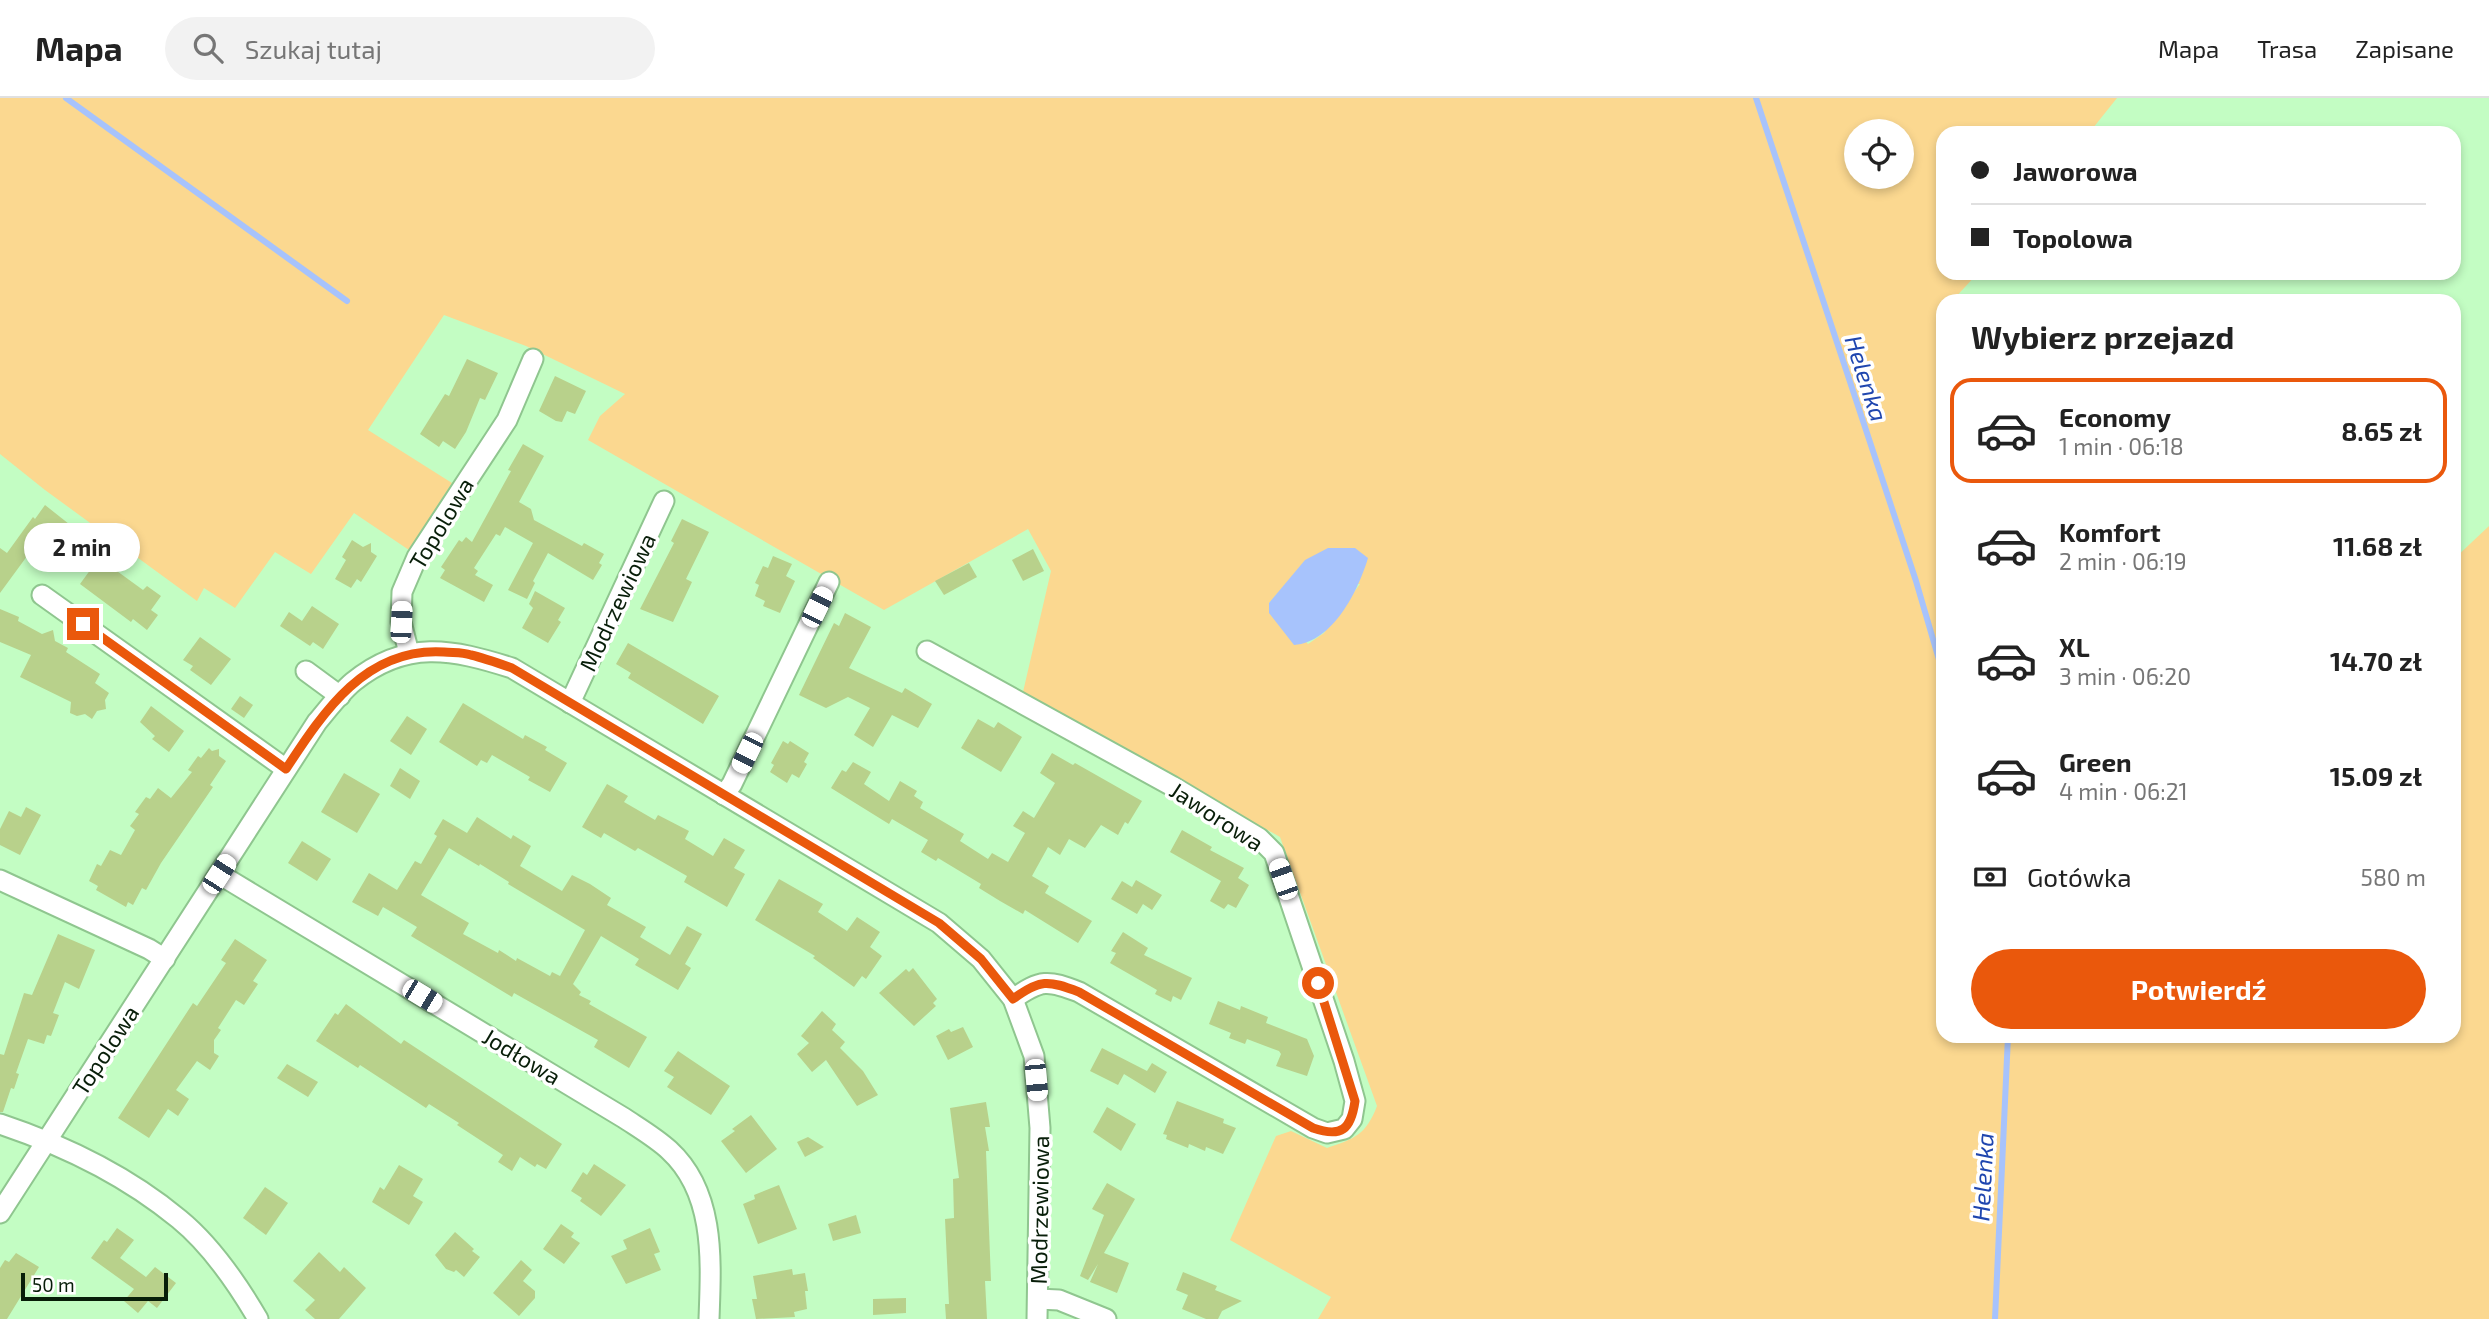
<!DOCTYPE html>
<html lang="pl">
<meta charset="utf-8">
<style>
body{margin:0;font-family:"Exo 2",sans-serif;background:#f2f2f2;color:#222;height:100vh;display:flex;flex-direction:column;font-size:26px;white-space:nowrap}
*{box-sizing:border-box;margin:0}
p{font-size:23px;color:#767676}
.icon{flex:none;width:38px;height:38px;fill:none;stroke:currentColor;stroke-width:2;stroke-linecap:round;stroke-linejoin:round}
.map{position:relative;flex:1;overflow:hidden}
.side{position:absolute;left:1936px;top:196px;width:525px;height:749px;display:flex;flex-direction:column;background:#fff;border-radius:21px;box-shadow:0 4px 10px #0003}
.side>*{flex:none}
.top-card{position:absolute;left:1936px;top:28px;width:525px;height:154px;border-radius:21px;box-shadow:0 4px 10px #0003;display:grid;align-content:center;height:154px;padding:0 35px;background:#fff}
.fabs{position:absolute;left:1844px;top:21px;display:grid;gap:14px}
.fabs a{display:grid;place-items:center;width:70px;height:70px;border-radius:50%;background:#fff;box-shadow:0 4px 10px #0003;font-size:35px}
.scale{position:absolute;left:21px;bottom:18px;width:147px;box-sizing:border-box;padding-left:7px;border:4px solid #081e09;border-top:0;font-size:19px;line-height:24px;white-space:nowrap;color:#081e09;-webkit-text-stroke:5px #fff;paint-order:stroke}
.end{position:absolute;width:32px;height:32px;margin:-16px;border:9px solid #ea580c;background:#fff;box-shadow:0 0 0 4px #fff}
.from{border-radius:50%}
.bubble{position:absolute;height:49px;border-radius:24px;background:#fff;box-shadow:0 4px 10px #0003;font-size:23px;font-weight:700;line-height:49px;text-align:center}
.car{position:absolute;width:21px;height:42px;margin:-21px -10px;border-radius:9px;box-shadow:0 0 5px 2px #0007;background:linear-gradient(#fff 24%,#345 0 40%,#fff 0 76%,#345 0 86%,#fff 0)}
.top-card b{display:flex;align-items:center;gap:24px;height:66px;font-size:26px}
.top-card b+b{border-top:2px solid #e0e0e0}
.top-card i{width:18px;height:18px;background:#222}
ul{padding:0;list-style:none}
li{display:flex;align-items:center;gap:21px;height:105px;margin:0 14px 10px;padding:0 21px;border:4px solid transparent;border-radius:21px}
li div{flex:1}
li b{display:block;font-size:26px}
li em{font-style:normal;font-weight:700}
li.active{border-color:#ea580c}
li>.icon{width:63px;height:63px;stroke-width:1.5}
h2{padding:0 35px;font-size:32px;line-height:84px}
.pay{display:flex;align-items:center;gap:18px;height:77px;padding:0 35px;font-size:26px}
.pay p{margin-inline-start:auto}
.button{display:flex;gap:14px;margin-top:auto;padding:14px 35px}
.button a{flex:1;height:80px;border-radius:42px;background:#ea580c;color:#fff;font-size:28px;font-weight:700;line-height:80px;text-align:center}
header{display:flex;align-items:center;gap:42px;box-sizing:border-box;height:98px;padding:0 35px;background:#fff;border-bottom:2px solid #e0e0e0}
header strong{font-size:33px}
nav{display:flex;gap:38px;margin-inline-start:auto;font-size:24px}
.search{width:490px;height:63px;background:#f2f2f2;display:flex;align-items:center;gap:18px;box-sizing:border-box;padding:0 24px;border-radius:38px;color:#767676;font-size:26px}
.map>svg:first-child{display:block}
.green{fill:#fbd890;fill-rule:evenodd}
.water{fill:#a7c3fc}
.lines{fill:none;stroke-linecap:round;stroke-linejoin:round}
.stream{stroke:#a7c3fc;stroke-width:6}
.building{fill:#b8d18b;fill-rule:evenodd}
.minor-casing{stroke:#8fc68f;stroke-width:23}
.minor{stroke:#fff;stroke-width:19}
.route{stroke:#ea580c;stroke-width:9}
.labels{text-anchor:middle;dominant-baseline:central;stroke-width:7;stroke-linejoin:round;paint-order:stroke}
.street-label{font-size:23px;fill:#081e09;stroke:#fff}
.water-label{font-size:24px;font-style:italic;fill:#1f46af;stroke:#fff}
</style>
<header>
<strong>Mapa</strong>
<div class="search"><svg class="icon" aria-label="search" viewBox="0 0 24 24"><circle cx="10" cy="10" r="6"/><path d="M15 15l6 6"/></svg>Szukaj tutaj</div>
<nav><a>Mapa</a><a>Trasa</a><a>Zapisane</a></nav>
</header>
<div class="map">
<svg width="2489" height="1221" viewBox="0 0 2489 1221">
<rect width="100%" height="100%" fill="#c3fdc3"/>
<path class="green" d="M0,0H2117L2089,35H1942V175H1978L1952,203H1942V938H2454V461L2489,428V1221H1318L1331,1199L1230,1142L1276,1038L1291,1033L1327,1050C1354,1041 1366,1037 1377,1008L1280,739L1023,594L1051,473L1028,431L884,512L588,342L600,318L625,296L526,248L444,217L368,332L452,385L409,452L354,415L311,476L275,454L235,510L204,490L197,503L45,392L0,356ZM1857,33H1902V79H1857ZM1360,486L1324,535L1308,546L1269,505L1285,487Z"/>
<path class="water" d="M1328,450H1355L1368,460C1358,493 1333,544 1294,547L1269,515V505L1305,462Z"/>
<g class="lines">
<g class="stream">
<path d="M66,0L347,203"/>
<path d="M1756,0L1916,483L1942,572"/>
<path d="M1995,1221L2008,938"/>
</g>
</g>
<g class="building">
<path d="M467,261L498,275L485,302L480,300L466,334L455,351L443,343L439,349L420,336L445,296L449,298Z"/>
<path d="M555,278L586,293L575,316L567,313L562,324L556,323L539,313Z"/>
<path d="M523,346L544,358L519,404L531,411L534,422L582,448L584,445L604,456L599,465L602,467L593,482L548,455L533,483L535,485L527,501L508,492L533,445L505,429L500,438L496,436L474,470L478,473L475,477L493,487L484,504L440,480L445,472L441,469L459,442L462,444L466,439L472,444L511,373L508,372Z"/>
<path d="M45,407L69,426L45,458L33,450L0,495V450L7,455L33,419L35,421Z"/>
<path d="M682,421L709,434L686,481L692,484L673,524L640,511L674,445L671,443Z"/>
<path d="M352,442L363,449L371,445V454L377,458L361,484L357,481L351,490L335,481L346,462L342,459Z"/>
<path d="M1033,451L1044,473L1023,483L1012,462Z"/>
<path d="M773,458L792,466L786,478L795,483L780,515L763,508L765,503L755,498L759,487L755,485L763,468L768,470Z"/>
<path d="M99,460L143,492L147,488L161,498L151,512L158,517L147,532L133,521L131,524L80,486Z"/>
<path d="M969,465L977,479L944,497L935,483Z"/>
<path d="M535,493L565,510L558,522L561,524L548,545L522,530L533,510L529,506Z"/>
<path d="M312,508L339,526L323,551L313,544L310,548L280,528L289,514L302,523Z"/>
<path d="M0,511L19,519L18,523L42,536L53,532L55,543L68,550L66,554L100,576L95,585L109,595L105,602L106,611L97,613L92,621L85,616L77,618L70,615L71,604L20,579L31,557L0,544Z"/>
<path d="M845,515L871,529L849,570L902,595L905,590L932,606L918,630L892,617L873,649L854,637L870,610L848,599L826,610L799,597L834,525L839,528Z"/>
<path d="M200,539L231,561L211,587L190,572L193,568L183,562Z"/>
<path d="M628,545L719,598L703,626L628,580L631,575L616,566Z"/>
<path d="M240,598L253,607L244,620L231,611Z"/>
<path d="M463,605L523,641L525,637L547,649L545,652L567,665L550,694L528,682L530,679L492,657L487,665L481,662L477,668L439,644Z"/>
<path d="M151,608L184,633L169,654L152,641L155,638L140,624Z"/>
<path d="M407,618L427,631L411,657L390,643Z"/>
<path d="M978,621L994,630L998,624L1022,639L1001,674L961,650Z"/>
<path d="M783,643L788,646L790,643L809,655L804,664L807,666L799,680L792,676L787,685L770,674L774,667L771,665Z"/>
<path d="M209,650L212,653L219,651V658L226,663L210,687L213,689L161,765L146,792L142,790L133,807L128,804L126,809L96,792L98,788L89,783L97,766L101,768L110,752L121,757L135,732L130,728L139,716L135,714L146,699L150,701L158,690L171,700L192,674L188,672L198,658L201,660Z"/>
<path d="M1052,655L1073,667L1075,665L1142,703L1128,726L1125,724L1118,737L1101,727L1085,750L1069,741L1060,757L1048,749L1032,778L1049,788L1045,795L1092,823L1078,845L1025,812L1023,816L1000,803L979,790L981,786L938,760L936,763L921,754L928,742L892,721L889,726L831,690L842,672L846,674L853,664L871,674L864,686L889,703L900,683L917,693L914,698L923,704L920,710L964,736L960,743L988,761L992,755L1008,764L1025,735L1013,728L1023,713L1034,720L1055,685L1040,675Z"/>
<path d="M400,670L420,683L410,701L390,688Z"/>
<path d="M344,675L380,696L357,735L321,714Z"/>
<path d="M607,686L628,698L624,704L655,722L658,717L689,733L685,741L713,758L724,740L745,752L734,770L745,776L727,809L684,784L687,778L638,750L635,753L604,735L601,740L582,729Z"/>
<path d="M26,709L41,717L20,757L0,747V731L9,713L21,719Z"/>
<path d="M477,719L511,741L513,737L531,748L520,768L562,793L572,777L590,786L611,800L607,807L646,829L640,839L670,857L687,828L702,836L685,866L691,870L678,892L635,867L639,861L601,838L573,886L581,894L579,897L591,903L589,906L647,939L629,970L594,949L598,942L514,895L512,899L411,838L417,829L383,809L378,818L352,804L369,775L397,792L415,763L421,766L437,738L434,736L443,721L467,735ZM449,750L479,768L480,766L509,784L508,786L585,832L560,878L552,874L550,878L517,860L516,863L499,852L498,855L463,836L469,825L421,797Z"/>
<path d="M1182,732L1212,749L1210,752L1244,770L1238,780L1249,787L1236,810L1228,806L1224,811L1210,803L1221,783L1170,754Z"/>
<path d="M302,743L331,761L317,783L288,765Z"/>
<path d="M779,781L823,806L818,814L847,833L857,819L880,834L870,849L882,858L866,881L862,878L854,889L813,860L815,858L755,822Z"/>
<path d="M1136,782L1162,797L1152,812L1143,806L1137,816L1111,801L1122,783L1132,789Z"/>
<path d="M1123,834L1148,850L1144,857L1192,880L1181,902L1173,898L1171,904L1155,896L1157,892L1110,865L1116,855L1111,853Z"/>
<path d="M58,836L95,852L79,891L65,884L53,915L59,917L51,938L47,937L44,946L28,941L16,975L19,976L14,991L11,990L3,1014H0V956L4,957L24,895L32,897Z"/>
<path d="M235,841L267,862L253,883L258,886L244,907L236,902L218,930L221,932L214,942V955L219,958L210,972L197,963L176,992L189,1001L178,1018L168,1011L149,1040L118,1020L193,905L197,908L226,865L221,862Z"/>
<path d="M913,870L937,901L933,905L936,908L914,928L879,895L906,871L909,874Z"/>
<path d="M1218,903L1240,912L1241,908L1268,919L1266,925L1307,941L1314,958L1307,978L1276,968L1281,956L1279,953L1247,941L1245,946L1229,940L1231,935L1209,926Z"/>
<path d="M346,906L401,946L404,942L562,1046L546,1071L537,1066L535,1069L520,1059L512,1073L498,1064L503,1057L457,1027L459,1025L429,1006L426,1010L360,967L358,970L316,943L335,915L338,917Z"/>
<path d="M822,913L836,926L832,932L845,944L840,950L863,973L878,997L857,1008L826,962L812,974L797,956L809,945L801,938Z"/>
<path d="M963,929L973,949L948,962L936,938L949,931L951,934Z"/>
<path d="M1102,950L1147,973L1152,965L1167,974L1155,995L1124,976L1118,987L1090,973Z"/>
<path d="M678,953L730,988L711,1017L667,989L674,979L664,973Z"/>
<path d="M287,966L318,984L308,999L277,980Z"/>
<path d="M1177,1003L1224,1021L1223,1025L1236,1030L1223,1056L1206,1049L1205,1053L1189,1046L1188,1050L1166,1041L1167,1037L1163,1036Z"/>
<path d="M986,1004L990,1029H985L989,1053H986L991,1183H985L987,1221H946L945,1206H949L945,1121L954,1120L953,1081L959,1080L950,1010Z"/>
<path d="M1107,1009L1136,1026L1121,1053L1093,1034Z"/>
<path d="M751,1017L777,1051L746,1075L721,1043L735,1033L732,1031Z"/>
<path d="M808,1039L824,1049L805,1059L797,1044Z"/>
<path d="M594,1066L626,1087L601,1118L580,1103L582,1100L571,1093L583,1074L587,1077Z"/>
<path d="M399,1067L423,1081L413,1098L423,1104L409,1127L372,1104L380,1089L384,1092Z"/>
<path d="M1107,1085L1135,1101L1104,1155L1129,1165L1117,1195L1090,1184L1098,1166L1088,1182L1080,1178L1104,1117L1092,1111Z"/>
<path d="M779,1087L797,1131L758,1146L743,1106L755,1101L754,1097Z"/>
<path d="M265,1089L288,1105L266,1137L243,1120Z"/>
<path d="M856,1117L861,1135L833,1143L828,1126Z"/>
<path d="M561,1126L574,1135L571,1139L580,1145L564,1166L543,1151Z"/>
<path d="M117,1130L134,1142L120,1160L146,1179L155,1169L176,1185L157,1210L148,1203L138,1215L124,1203L134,1191L91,1160L104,1142L107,1144Z"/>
<path d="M650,1130L660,1154L654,1156L661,1172L626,1186L611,1158L627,1151L623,1142Z"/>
<path d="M455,1134L474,1151L472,1153L480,1159L464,1179L456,1172L454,1174L446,1171L435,1157Z"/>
<path d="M319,1154L340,1174L344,1169L366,1190L339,1221H315L305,1212L315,1202L293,1183Z"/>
<path d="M16,1155L39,1169L7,1221H0V1170L5,1162L9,1164Z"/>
<path d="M521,1162L532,1172L523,1183L535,1193V1200L519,1218L493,1195Z"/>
<path d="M792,1171L793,1177L805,1175L808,1193H805L807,1211L794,1214L795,1219L756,1221L752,1201H757L753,1178Z"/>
<path d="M1183,1174L1217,1188L1215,1192L1242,1203L1222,1213L1218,1221H1206L1182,1211L1188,1197L1176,1192Z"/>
<path d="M906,1200V1215L873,1217V1201Z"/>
</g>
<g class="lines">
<defs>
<g id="minor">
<path d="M42,497L286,671"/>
<path d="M927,553L1172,688L1259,740L1274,755L1344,963L1355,1003L1352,1021L1344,1031L1327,1035L1313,1030L1079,894C1048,882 1041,881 1013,901"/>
<path d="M409,555L401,524L402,494L417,459L507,322L533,261"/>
<path d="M306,573L340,598"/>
<path d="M570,605L664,403"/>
<path d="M724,697L732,686L829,484"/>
<path d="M219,776L624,1020C639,1030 656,1040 669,1052C716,1095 711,1164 709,1221"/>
<path d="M0,782L149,851L165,861"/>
<path d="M0,1026C63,1047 127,1078 179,1121C212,1148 237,1185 258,1221"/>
<path d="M0,1115L317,624C328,611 340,595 353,584C406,541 452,551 512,570L939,825L981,861L1013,901L1034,958L1040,1030L1037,1221"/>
<path d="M1038,1201L1059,1202L1106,1221"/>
</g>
</defs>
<use href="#minor" class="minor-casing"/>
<use href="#minor" class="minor"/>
</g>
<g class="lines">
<path class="route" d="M83,526L286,671C324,613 366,549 444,554C453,555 462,554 471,557C484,560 498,565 512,570L939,825L981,861L1013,901C1040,881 1048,882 1079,894L1313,1030C1342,1040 1351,1031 1355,1003L1318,885"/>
</g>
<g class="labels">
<g class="street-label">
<text transform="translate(441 425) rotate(-59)">Topolowa</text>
<text transform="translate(617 504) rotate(-65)">Modrzewiowa</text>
<text transform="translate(1217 718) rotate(33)">Jaworowa</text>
<text transform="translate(105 952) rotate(-57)">Topolowa</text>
<text transform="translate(522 958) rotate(31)">Jodłowa</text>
<text transform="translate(1039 1112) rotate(-89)">Modrzewiowa</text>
</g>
<g class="water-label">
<text transform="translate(1867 280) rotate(72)">Helenka</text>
<text transform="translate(1982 1079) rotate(-87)">Helenka</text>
</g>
</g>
</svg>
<div class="fabs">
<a><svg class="icon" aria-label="locate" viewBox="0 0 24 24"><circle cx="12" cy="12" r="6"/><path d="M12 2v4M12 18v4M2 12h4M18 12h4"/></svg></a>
</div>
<div class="scale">50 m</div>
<i class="end from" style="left:1318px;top:885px"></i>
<i class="end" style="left:83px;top:526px"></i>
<div class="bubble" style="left:24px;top:425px;width:116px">2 min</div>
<i class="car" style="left:817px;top:509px;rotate:26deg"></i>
<i class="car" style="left:401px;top:524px;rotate:3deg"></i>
<i class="car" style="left:747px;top:655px;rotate:206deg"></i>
<i class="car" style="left:219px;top:776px;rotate:33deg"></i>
<i class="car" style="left:1283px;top:781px;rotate:341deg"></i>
<i class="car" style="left:422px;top:898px;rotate:121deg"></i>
<i class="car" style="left:1036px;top:982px;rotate:175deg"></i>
<div class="top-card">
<b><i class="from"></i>Jaworowa</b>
<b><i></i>Topolowa</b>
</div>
<section class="side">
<h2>Wybierz przejazd</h2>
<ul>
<li class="active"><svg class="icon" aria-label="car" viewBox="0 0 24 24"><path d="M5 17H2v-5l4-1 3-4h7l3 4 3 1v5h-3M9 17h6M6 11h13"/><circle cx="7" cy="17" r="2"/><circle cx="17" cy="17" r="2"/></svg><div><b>Economy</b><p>1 min · 06:18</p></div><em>8.65 zł</em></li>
<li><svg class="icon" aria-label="car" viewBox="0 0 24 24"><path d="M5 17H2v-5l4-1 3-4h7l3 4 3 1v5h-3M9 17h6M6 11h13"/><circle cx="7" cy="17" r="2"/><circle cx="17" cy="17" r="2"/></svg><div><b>Komfort</b><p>2 min · 06:19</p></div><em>11.68 zł</em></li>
<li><svg class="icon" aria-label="car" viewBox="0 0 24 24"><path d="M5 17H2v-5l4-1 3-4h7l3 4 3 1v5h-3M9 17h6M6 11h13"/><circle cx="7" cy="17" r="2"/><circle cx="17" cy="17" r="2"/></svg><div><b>XL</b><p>3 min · 06:20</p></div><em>14.70 zł</em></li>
<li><svg class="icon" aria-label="car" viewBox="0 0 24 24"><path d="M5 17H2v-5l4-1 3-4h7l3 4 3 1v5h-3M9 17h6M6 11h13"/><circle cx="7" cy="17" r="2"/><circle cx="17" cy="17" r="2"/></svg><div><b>Green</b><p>4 min · 06:21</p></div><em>15.09 zł</em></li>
</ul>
<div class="pay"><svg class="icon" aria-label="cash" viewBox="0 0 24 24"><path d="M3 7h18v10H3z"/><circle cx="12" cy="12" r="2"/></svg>Gotówka<p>580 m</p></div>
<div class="button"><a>Potwierdź</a></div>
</section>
</div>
